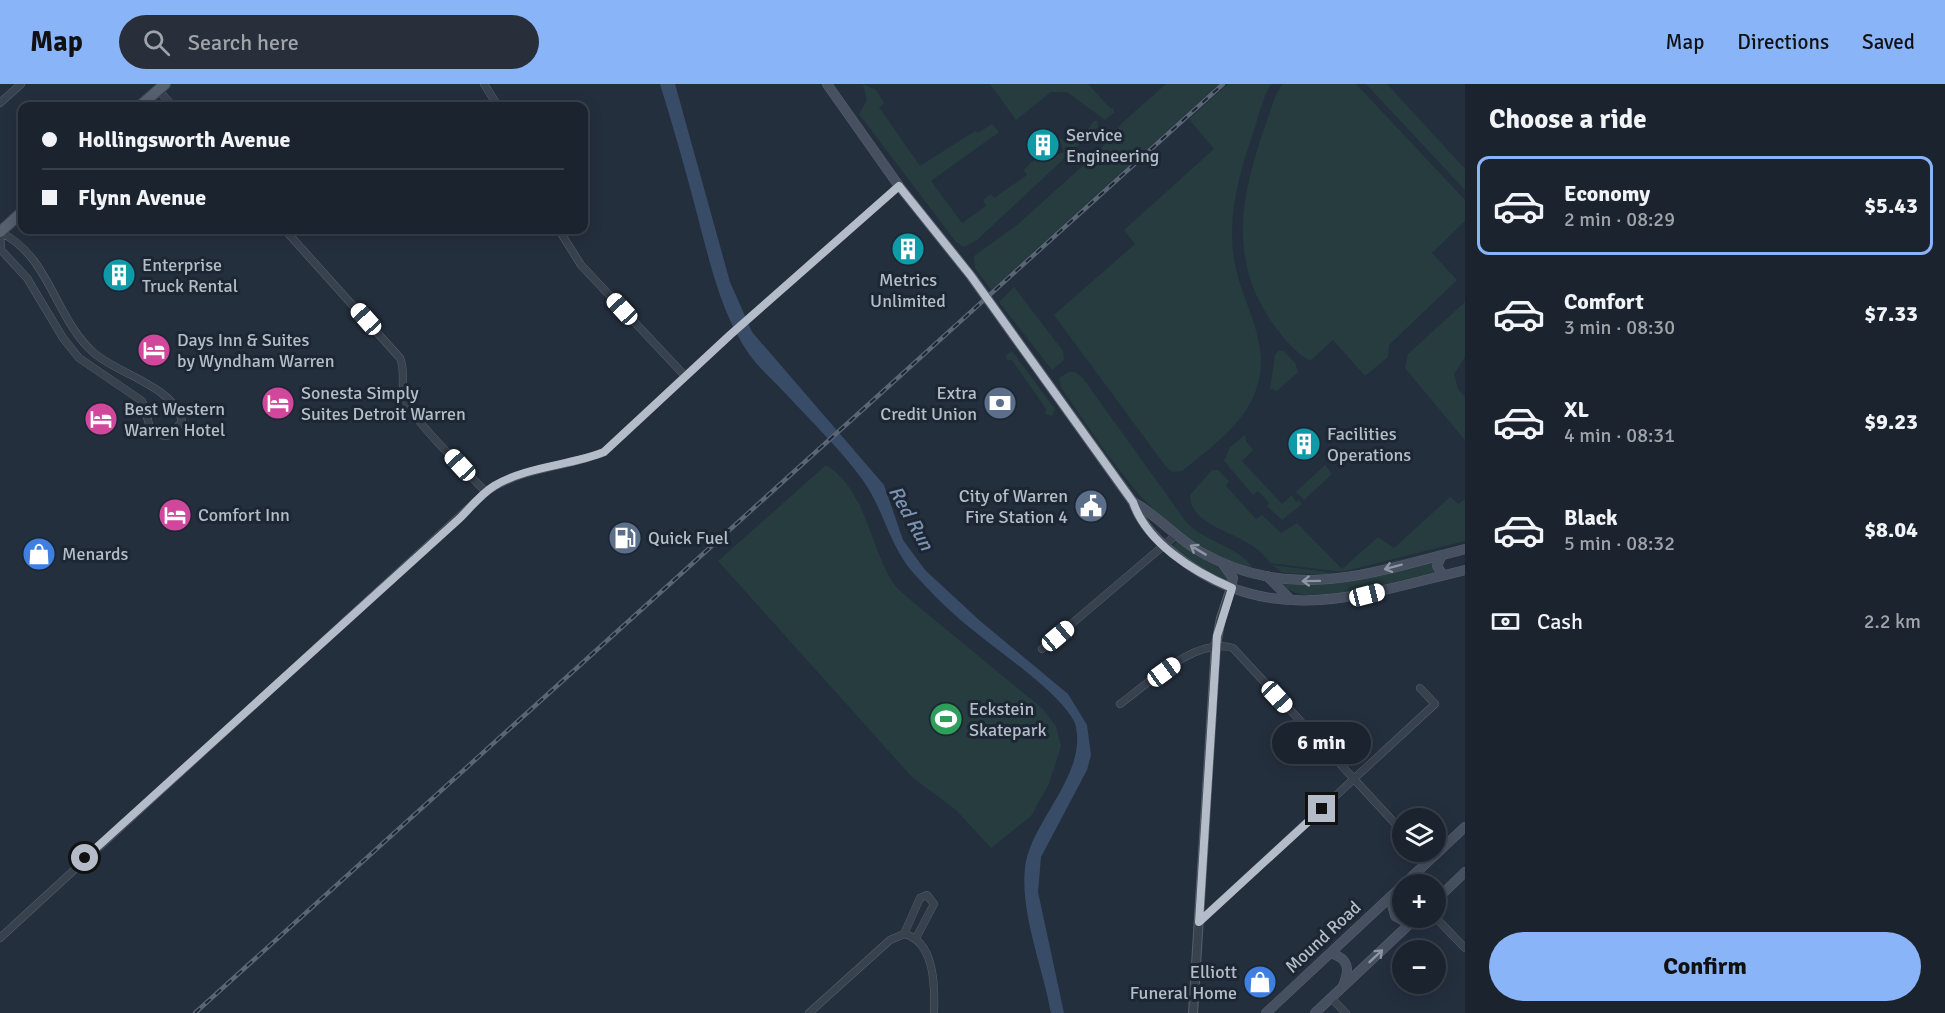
<!DOCTYPE html>
<meta charset="utf-8">
<style>
body{margin:0;font-family:Signika,sans-serif;background:#282f3a;color:#f1f3f6;height:100vh;display:flex;flex-direction:column;font-size:22px;white-space:nowrap}
*{box-sizing:border-box;margin:0}
p{font-size:20px;color:#a0a4aa}
.icon{flex:none;width:33px;height:33px;fill:none;stroke:currentColor;stroke-width:2;stroke-linecap:round;stroke-linejoin:round}
.map{position:relative;flex:1;overflow:hidden}
.sheet{display:flex;flex-direction:column;background:#1b232e;width:480px}
.sheet>*{flex:none}
.guide{position:absolute;left:18px;top:18px;width:570px;height:132px;border-radius:12px;box-shadow:0 3px 15px #0003,0 0 0 2px #39404a;display:grid;align-content:center;height:132px;padding:0 24px;background:#1b232e}
.fabs{position:absolute;left:1392px;top:724px;display:grid;gap:12px}
.fabs a{display:grid;place-items:center;width:54px;height:54px;border-radius:50%;background:#1b232e;box-shadow:0 3px 15px #0003,0 0 0 2px #39404a;font-size:30px}
.end{position:absolute;width:27px;height:27px;margin:-14px;border:8px solid #b4bcc9;background:#111;box-shadow:0 0 0 3px #111}
.from{border-radius:50%}
.bubble{position:absolute;height:42px;border-radius:21px;background:#1b232e;box-shadow:0 3px 15px #0003,0 0 0 2px #39404a;font-size:20px;font-weight:700;line-height:42px;text-align:center}
.car{position:absolute;width:18px;height:36px;margin:-18px -9px;border-radius:8px;box-shadow:0 0 4px 2px #0007;background:linear-gradient(#fff 24%,#345 0 40%,#fff 0 76%,#345 0 86%,#fff 0)}
.guide b{display:flex;align-items:center;gap:21px;height:57px;font-size:22px}
.guide b+b{border-top:2px solid #39404a}
.guide i{width:15px;height:15px;background:#f1f3f6}
ul{padding:0;list-style:none}
li{display:flex;align-items:center;gap:18px;height:99px;margin:0 12px 9px;padding:0 12px;border:3px solid transparent;border-radius:12px}
li div{flex:1}
li b{display:block;font-size:22px}
li em{font-style:normal;font-weight:700}
li.on{border-color:#8ab4f8}
li>.icon{width:54px;height:54px;stroke-width:1.5}
h2{padding:0 24px;font-size:27px;line-height:72px}
.pay{display:flex;align-items:center;gap:15px;height:66px;padding:0 24px;font-size:22px}
.pay p{margin-inline-start:auto}
.cta{display:flex;gap:12px;margin-top:auto;padding:12px 24px}
.cta a{flex:1;height:69px;border-radius:36px;background:#8ab4f8;color:#111;font-size:24px;font-weight:700;line-height:69px;text-align:center}
header{display:flex;align-items:center;gap:36px;box-sizing:border-box;height:84px;padding:0 30px;background:#8ab4f8;color:#111}
header strong{font-size:28px}
nav{display:flex;gap:33px;margin-inline-start:auto;font-size:21px}
.search{width:420px;height:54px;background:#282f3a;display:flex;align-items:center;gap:15px;box-sizing:border-box;padding:0 21px;border-radius:33px;color:#a0a4aa;font-size:22px}
main{display:flex;flex:1;min-height:0}
.map>svg:first-child{display:block}
.green{fill:#263c3f}
.water{fill:#394c67}
.lines{fill:none;stroke-linecap:round;stroke-linejoin:round}
.minor-casing{stroke:#565f6c;stroke-width:8}
.tertiary-casing{stroke:#565f6c;stroke-width:10}
.secondary-casing{stroke:#565f6c;stroke-width:10}
.primary-casing{stroke:#414a57;stroke-width:12}
.minor{stroke:#38414e;stroke-width:7}
.tertiary{stroke:#38414e;stroke-width:8}
.secondary{stroke:#465061;stroke-width:9}
.primary{stroke:#56606e;stroke-width:10}
.rail-casing{stroke:#5a6575;stroke-width:4.5}
.rail{stroke:#1d2633;stroke-width:2;stroke-dasharray:7;stroke-linecap:butt}
.oneway{stroke:#8e96a5}
.route{stroke:#b4bcc9;stroke-width:8}
.labels{text-anchor:middle;dominant-baseline:central;stroke-width:6;stroke-linejoin:round;paint-order:stroke}
.poi-label{font-size:18px;fill:#b4bcc9;stroke:#1d2633;text-anchor:start}
.street-label{font-size:18px;fill:#b4bcc9;stroke:#1d2633}
.water-label{font-size:20px;font-style:italic;fill:#7c92b1;stroke:#1d2633}
</style>
<header>
<strong>Map</strong>
<div class="search"><svg class="icon" aria-label="search" viewBox="0 0 24 24"><circle cx="10" cy="10" r="6"/><path d="M15 15l6 6"/></svg>Search here</div>
<nav><a>Map</a><a>Directions</a><a>Saved</a></nav>
</header>
<main>
<div class="map">
<svg width="1465" height="929" viewBox="0 0 1465 929">
<rect width="100%" height="100%" fill="#242f3e"/>
<g class="green">
<path d="M863,0L876,6L884,19L879,23L920,82L975,47L978,49L992,40L999,48L931,97L962,139L986,122L983,116L991,110L994,114L1027,91L1024,86L1031,78L1057,68L1058,70L1064,68L1059,54L1068,58L1081,54L1094,37H1097L1098,43L977,156L964,163L956,158L859,30L867,16Z"/>
<path d="M990,0H1088L1111,25L1113,23L1114,29L1105,36L1067,8H1051L1016,36Z"/>
<path d="M1166,0H1219L991,206L975,184L974,172L1017,141L1096,70L1123,38Z"/>
<path d="M1228,0H1271C1263,13 1260,28 1255,43C1239,91 1225,134 1236,185C1245,225 1271,260 1257,303C1247,338 1209,365 1182,387L1173,388L1167,384L1054,231L1135,160L1124,146L1214,65L1189,35Z"/>
<path d="M1282,0H1356L1465,116V137L1432,169L1457,196L1389,261L1388,273L1365,292L1333,256L1310,277C1293,267 1280,250 1269,234C1221,160 1249,88 1275,13Z"/>
<path d="M1366,0H1387L1465,85V106Z"/>
<path d="M1014,203L1063,267L1064,276L1052,286L999,218Z"/>
<path d="M1465,218V273L1454,290L1458,305L1465,313V356L1405,284L1408,270Z"/>
<path d="M1012,267L1055,325L1052,332L1045,330L1046,325L1012,276H1007L1006,271Z"/>
<path d="M1278,267H1284L1295,279L1298,288L1277,307L1270,305L1275,271Z"/>
<path d="M1069,288H1075L1082,293L1187,439C1206,458 1239,463 1253,484C1243,484 1233,478 1223,474C1149,443 1107,368 1062,305L1059,294Z"/>
<path d="M1245,351L1246,357L1253,366L1242,377L1282,420L1292,411L1296,418L1299,416L1302,420L1282,436L1267,422L1269,419L1258,407L1253,411L1224,377L1230,363Z"/>
<path d="M826,381C866,406 869,460 892,497C896,504 903,509 908,514L1043,625L1056,642L1061,662L1049,700L1031,732L991,764L956,726L912,693L718,477Z"/>
<path d="M1325,381L1332,390L1304,416L1296,408Z"/>
<path d="M1212,386H1218L1229,397L1226,402L1256,435L1262,431L1281,449L1297,439L1342,485L1378,453L1394,464L1450,413L1458,420L1465,415V457L1342,488L1270,479C1251,447 1190,447 1190,411Z"/>
<path d="M1178,457L1226,489L1230,498L1192,479L1171,463Z"/>
<path d="M1465,459L1344,491L1283,489L1272,481L1343,490Z"/>
<path d="M1433,478L1436,489C1399,499 1307,531 1279,498C1332,505 1381,490 1433,478Z"/>
</g>
<path class="water" d="M660,0H675L730,198L752,248L884,401L903,456L925,486L979,536L1068,610L1087,641L1091,671L1087,686L1041,773L1038,808L1064,929H1051C1043,884 1020,829 1025,784C1030,738 1086,693 1076,643C1071,617 997,566 974,547C954,531 935,513 918,494C888,463 886,428 862,395C839,364 812,338 786,310C774,297 759,284 749,270C720,228 709,175 696,126C685,84 673,42 660,0Z"/>
<g class="lines">
<defs>
<g id="minor">
<path d="M484,0L498,22"/>
<path d="M158,6L173,22"/>
<path d="M0,19L21,0"/>
<path d="M285,146L400,274C406,287 400,301 405,315C413,337 467,388 486,408"/>
<path d="M559,146L581,181L685,292"/>
<path d="M0,148C50,172 55,235 94,269C118,290 175,303 182,337L171,351L164,352L157,349L150,343L142,317L79,274L63,254L27,194L1,166Z"/>
<path d="M1042,565L1176,451"/>
<path d="M1120,620C1149,599 1195,553 1233,564L1402,747"/>
<path d="M1422,768L1430,776"/>
<path d="M1436,834L1465,864"/>
<path d="M1199,838L1435,620L1420,604"/>
<path d="M904,850C935,857 935,903 934,929"/>
<path d="M0,854L486,408C521,383 565,384 604,368L730,251L899,102"/>
<path d="M1331,914L1346,929"/>
<path d="M809,929L890,856L904,850L920,814L927,811L934,820L916,854"/>
</g>
<path id="tertiary" d="M1193,929L1216,561L1221,534L1231,504"/>
<g id="secondary">
<path d="M827,0L899,102L971,192L1133,418C1142,443 1161,460 1182,476C1273,545 1366,510 1465,486"/>
<path d="M1133,418C1157,431 1175,453 1199,467C1290,520 1371,489 1465,465"/>
<path d="M1442,471L1437,482L1443,491"/>
<path d="M1223,480L1233,494L1231,504"/>
<path d="M1267,492L1291,516"/>
<path d="M1403,801L1465,743"/>
<path d="M1390,813L1395,832L1410,840"/>
<path d="M1436,816L1465,788"/>
<path d="M1331,869C1349,875 1350,885 1343,902"/>
<path d="M1266,929L1402,802"/>
<path d="M1315,929L1416,834"/>
</g>
<g id="primary">
<path d="M140,22L165,0"/>
<path d="M0,148L22,128"/>
</g>
</defs>
<use href="#minor" class="minor-casing"/>
<use href="#tertiary" class="tertiary-casing"/>
<use href="#secondary" class="secondary-casing"/>
<use href="#primary" class="primary-casing"/>
<use href="#minor" class="minor"/>
<use href="#tertiary" class="tertiary"/>
<use href="#secondary" class="secondary"/>
<use href="#primary" class="primary"/>
<defs>
<path id="rail" d="M195,929L1223,0"/>
</defs>
<use href="#rail" class="rail-casing"/>
<use href="#rail" class="rail"/>
</g>
<defs><path id="oneway-shaft" d="M-6 0H5M1.5-3L5.5 0L1.5 3" fill="none" stroke-width="1.6" stroke-linecap="round" stroke-linejoin="round" transform="scale(1.5)"/></defs>
<g class="oneway">
<use href="#oneway-shaft" transform="translate(1198 466) rotate(-149)"/>
<use href="#oneway-shaft" transform="translate(1393 483) rotate(165)"/>
<use href="#oneway-shaft" transform="translate(1311 497) rotate(179)"/>
<use href="#oneway-shaft" transform="translate(1376 872) rotate(-43)"/>
</g>
<g class="lines">
<path class="route" d="M85,774L460,434C471,423 481,410 494,402C527,382 569,382 604,368L730,251L899,102L971,192L1133,418C1147,459 1192,487 1232,504L1217,552L1199,838L1322,725"/>
</g>
<defs>
<symbol id="building-disc" viewBox="-11 -11 22 22"><circle r="9.5" fill="#0f9aa8" stroke="#1d2633"/><path d="M-4-6H4V6H1V3H-1V6H-4ZM-2.5-4.3h1.7v1.8h-1.7ZM.8-4.3h1.7v1.8H.8ZM-2.5-1h1.7V.8h-1.7ZM.8-1h1.7V.8H.8Z" fill="#fff"/></symbol>
<symbol id="hotel-disc" viewBox="-11 -11 22 22"><circle r="9.5" fill="#d1479c" stroke="#1d2633"/><path d="M-6-4.5h1.5V1H6V5H4.5V3h-9V5H-6ZM-4 0a1.8 1.8 0 1 1 3.6 0ZM.5 0V-2.5h3Q6-2.5 6 0Z" fill="#fff"/></symbol>
<symbol id="bank-disc" viewBox="-11 -11 22 22"><circle r="9.5" fill="#5c6f8a" stroke="#1d2633"/><path d="M-6-4H6V4H-6ZM0-2.3a2.3 2.3 0 1 0 0 4.6a2.3 2.3 0 1 0 0-4.6Z" fill="#fff"/></symbol>
<symbol id="civic-disc" viewBox="-11 -11 22 22"><circle r="9.5" fill="#5c6f8a" stroke="#1d2633"/><path d="M-.6-6.5H3V-4.5H.6V-3L4-1V1h2V6H-6V1h2V-1L-.6-3ZM-1.2 2.5V6h2.4V2.5Z" fill="#fff"/></symbol>
<symbol id="fuel-disc" viewBox="-11 -11 22 22"><circle r="9.5" fill="#5c6f8a" stroke="#1d2633"/><path d="M-5.5-6h7V0h2V4h1.3V-2.5L3-4.5l.8-.8L6-3V5H2.5V1h-1V6h-7ZM-4.2-4.7v3.2H.2V-4.7Z" fill="#fff"/></symbol>
<symbol id="shop-disc" viewBox="-11 -11 22 22"><circle r="9.5" fill="#3f7fe0" stroke="#1d2633"/><path d="M-5-2.5h2.3a2.7 3.5 0 0 1 5.4 0H5L5.5 6h-11ZM-1.5-2.5h3a1.5 2.3 0 0 0-3 0Z" fill="#fff"/></symbol>
<symbol id="stadium-disc" viewBox="-11 -11 22 22"><circle r="9.5" fill="#2e9e5b" stroke="#1d2633"/><path d="M0-5a6.5 5 0 1 0 0 10a6.5 5 0 1 0 0-10ZM-3.5-1.8h7v3.6h-7Z" fill="#fff"/></symbol>
</defs>
<g fill-rule="evenodd">
<use href="#building-disc" x="1024" y="42" width="38" height="38"/>
<use href="#building-disc" x="889" y="146" width="38" height="38"/>
<use href="#building-disc" x="100" y="172" width="38" height="38"/>
<use href="#hotel-disc" x="135" y="247" width="38" height="38"/>
<use href="#hotel-disc" x="259" y="300" width="38" height="38"/>
<use href="#bank-disc" x="981" y="300" width="38" height="38"/>
<use href="#hotel-disc" x="82" y="316" width="38" height="38"/>
<use href="#building-disc" x="1285" y="341" width="38" height="38"/>
<use href="#civic-disc" x="1072" y="403" width="38" height="38"/>
<use href="#hotel-disc" x="156" y="412" width="38" height="38"/>
<use href="#fuel-disc" x="606" y="435" width="38" height="38"/>
<use href="#shop-disc" x="20" y="451" width="38" height="38"/>
<use href="#stadium-disc" x="927" y="616" width="38" height="38"/>
<use href="#shop-disc" x="1241" y="879" width="38" height="38"/>
</g>
<g class="labels">
<g class="poi-label">
<text x="1066" y="51">Service<tspan x="1066" dy="21">Engineering</tspan></text>
<text x="142" y="181">Enterprise<tspan x="142" dy="21">Truck Rental</tspan></text>
<text x="908" y="196" text-anchor="middle">Metrics<tspan x="908" dy="21">Unlimited</tspan></text>
<text x="177" y="256">Days Inn &amp; Suites<tspan x="177" dy="21">by Wyndham Warren</tspan></text>
<text x="301" y="309">Sonesta Simply<tspan x="301" dy="21">Suites Detroit Warren</tspan></text>
<text x="977" y="309" text-anchor="end">Extra<tspan x="977" dy="21">Credit Union</tspan></text>
<text x="124" y="325">Best Western<tspan x="124" dy="21">Warren Hotel</tspan></text>
<text x="1327" y="350">Facilities<tspan x="1327" dy="21">Operations</tspan></text>
<text x="1068" y="412" text-anchor="end">City of Warren<tspan x="1068" dy="21">Fire Station 4</tspan></text>
<text x="198" y="431">Comfort Inn</text>
<text x="648" y="454">Quick Fuel</text>
<text x="62" y="470">Menards</text>
<text x="969" y="625">Eckstein<tspan x="969" dy="21">Skatepark</tspan></text>
<text x="1237" y="888" text-anchor="end">Elliott<tspan x="1237" dy="21">Funeral Home</tspan></text>
</g>
<g class="street-label">
<text transform="translate(1323 853) rotate(-43)">Mound Road</text>
</g>
<g class="water-label">
<text transform="translate(911 434) rotate(61)">Red Run</text>
</g>
</g>
</svg>
<div class="fabs">
<a><svg class="icon" aria-label="layers" viewBox="0 0 24 24"><path d="M12 4l9 5-9 5-9-5zM3 14l9 5 9-5"/></svg></a>
<a>+</a>
<a>−</a>
</div>
<i class="end from" style="left:85px;top:774px"></i>
<i class="end" style="left:1322px;top:725px"></i>
<div class="bubble" style="left:1272px;top:638px;width:99px">6 min</div>
<i class="car" style="left:622px;top:225px;rotate:317deg"></i>
<i class="car" style="left:366px;top:235px;rotate:318deg"></i>
<i class="car" style="left:460px;top:381px;rotate:317deg"></i>
<i class="car" style="left:1367px;top:511px;rotate:76deg"></i>
<i class="car" style="left:1058px;top:552px;rotate:50deg"></i>
<i class="car" style="left:1164px;top:588px;rotate:54deg"></i>
<i class="car" style="left:1277px;top:613px;rotate:137deg"></i>
<div class="guide">
<b><i class="from"></i>Hollingsworth Avenue</b>
<b><i></i>Flynn Avenue</b>
</div>
</div>
<section class="sheet">
<h2>Choose a ride</h2>
<ul>
<li class="on"><svg class="icon" aria-label="car" viewBox="0 0 24 24"><path d="M5 17H2v-5l4-1 3-4h7l3 4 3 1v5h-3M9 17h6M6 11h13"/><circle cx="7" cy="17" r="2"/><circle cx="17" cy="17" r="2"/></svg><div><b>Economy</b><p>2 min · 08:29</p></div><em>$5.43</em></li>
<li><svg class="icon" aria-label="car" viewBox="0 0 24 24"><path d="M5 17H2v-5l4-1 3-4h7l3 4 3 1v5h-3M9 17h6M6 11h13"/><circle cx="7" cy="17" r="2"/><circle cx="17" cy="17" r="2"/></svg><div><b>Comfort</b><p>3 min · 08:30</p></div><em>$7.33</em></li>
<li><svg class="icon" aria-label="car" viewBox="0 0 24 24"><path d="M5 17H2v-5l4-1 3-4h7l3 4 3 1v5h-3M9 17h6M6 11h13"/><circle cx="7" cy="17" r="2"/><circle cx="17" cy="17" r="2"/></svg><div><b>XL</b><p>4 min · 08:31</p></div><em>$9.23</em></li>
<li><svg class="icon" aria-label="car" viewBox="0 0 24 24"><path d="M5 17H2v-5l4-1 3-4h7l3 4 3 1v5h-3M9 17h6M6 11h13"/><circle cx="7" cy="17" r="2"/><circle cx="17" cy="17" r="2"/></svg><div><b>Black</b><p>5 min · 08:32</p></div><em>$8.04</em></li>
</ul>
<div class="pay"><svg class="icon" aria-label="cash" viewBox="0 0 24 24"><path d="M3 7h18v10H3z"/><circle cx="12" cy="12" r="2"/></svg>Cash<p>2.2 km</p></div>
<div class="cta"><a>Confirm</a></div>
</section>
</main>
